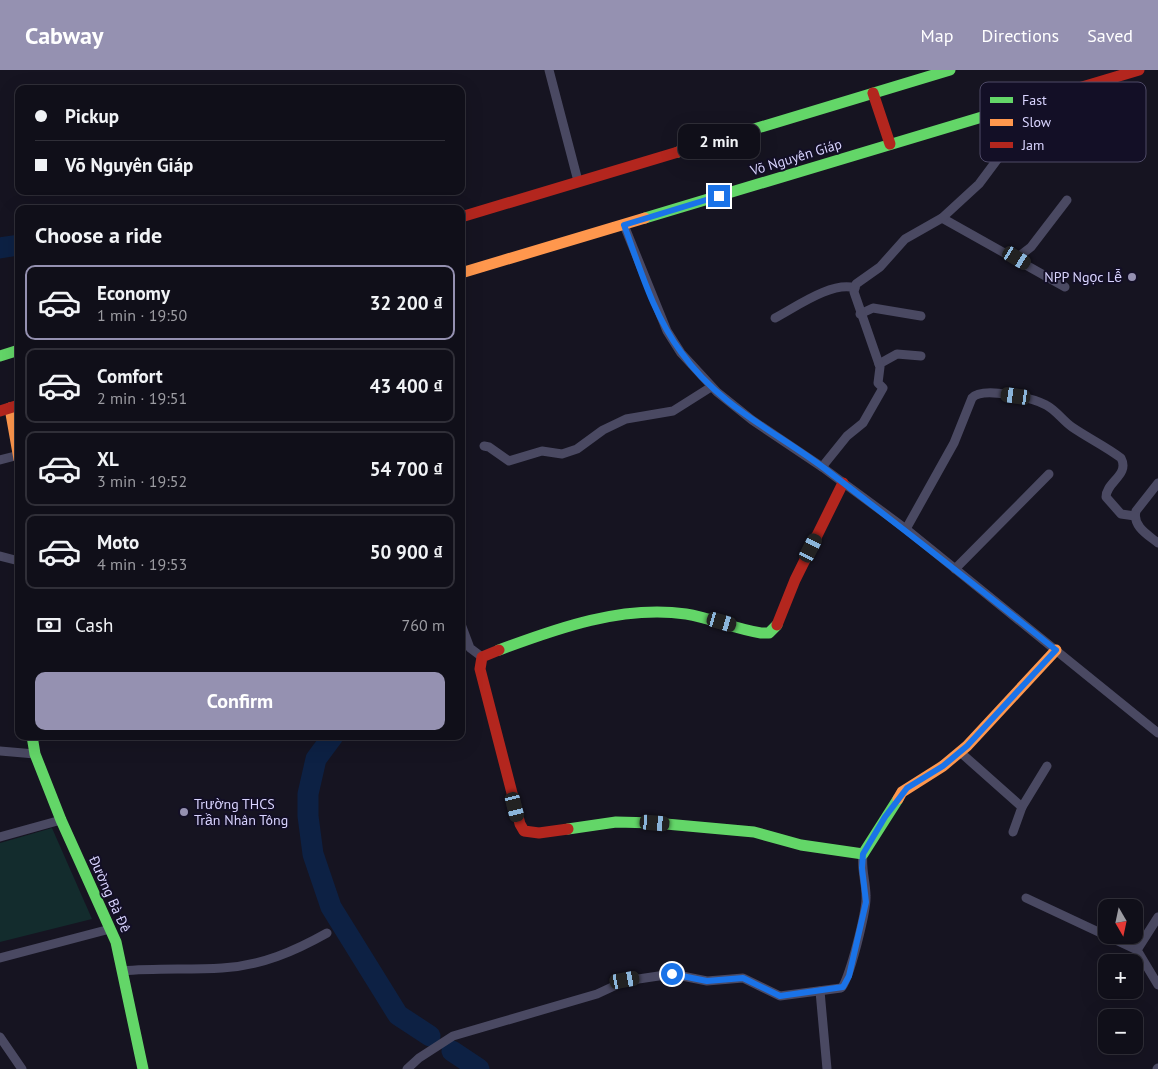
<!DOCTYPE html>
<meta charset="utf-8">
<style>
body{margin:0;font-family:"PT Sans",sans-serif;background:#191822;color:#f1f3f6;height:100vh;display:flex;flex-direction:column;font-size:19px;white-space:nowrap}
*{box-sizing:border-box;margin:0}
p{font-size:16px;color:#9c9ca2}
.icon{flex:none;width:28px;height:28px;fill:none;stroke:currentColor;stroke-width:2;stroke-linecap:round;stroke-linejoin:round}
.map{position:relative;flex:1;overflow:hidden}
.drawer{position:absolute;left:15px;top:135px;width:450px;height:535px;display:flex;flex-direction:column;background:#100f19;border-radius:10px;box-shadow:0 5px 20px #0002,0 0 0 1px #302f38}
.drawer>*{flex:none}
.hud{position:absolute;left:15px;top:15px;width:450px;height:110px;border-radius:10px;box-shadow:0 5px 20px #0002,0 0 0 1px #302f38;display:grid;align-content:center;height:110px;padding:0 20px;background:#100f19}
.needle{width:32px;rotate:171deg}
.tools{position:absolute;left:1098px;top:829px;display:grid;gap:10px}
.tools a{display:grid;place-items:center;width:45px;height:45px;border-radius:10px;background:#100f19;box-shadow:0 5px 20px #0002,0 0 0 1px #302f38;font-size:25px}
.end{position:absolute;width:22px;height:22px;margin:-11px;border:6px solid #1a73e8;background:#fff;box-shadow:0 0 0 2px #fff}
.from{border-radius:50%}
.bubble{position:absolute;height:35px;border-radius:10px;background:#100f19;box-shadow:0 5px 20px #0002,0 0 0 1px #302f38;font-size:16px;font-weight:700;line-height:35px;text-align:center}
.car{position:absolute;width:15px;height:30px;margin:-15px -8px;border-radius:6px;box-shadow:0 0 4px 1px #0007;background:linear-gradient(#222 24%,#8ab4d8 0 40%,#222 0 76%,#8ab4d8 0 86%,#222 0)}
.hud b{display:flex;align-items:center;gap:18px;height:48px;font-size:19px}
.hud b+b{border-top:1px solid #302f38}
.hud i{width:12px;height:12px;background:#f1f3f6}
ul{padding:0;list-style:none}
li{display:flex;align-items:center;gap:15px;height:75px;margin:0 10px 8px;padding:0 10px;border:2px solid #302f38;border-radius:10px}
li div{flex:1}
li b{display:block;font-size:19px}
li em{font-style:normal;font-weight:700}
li.active{border-color:#9591b1}
li>.icon{width:45px;height:45px;stroke-width:1.5}
h2{padding:0 20px;font-size:22px;line-height:60px}
.pay{display:flex;align-items:center;gap:12px;height:55px;padding:0 20px;font-size:19px}
.pay p{margin-inline-start:auto}
.primary-button{display:flex;gap:10px;margin-top:auto;padding:10px 20px}
.primary-button a{flex:1;height:58px;border-radius:10px;background:#9591b1;color:#fff;font-size:20px;font-weight:700;line-height:58px;text-align:center}
header{display:flex;align-items:center;gap:30px;box-sizing:border-box;height:70px;padding:0 25px;background:#9591b1;color:#fff}
header strong{font-size:24px}
nav{display:flex;gap:28px;margin-inline-start:auto;font-size:18px}
.map>svg:first-child{display:block}
.green{fill:#132c2d}
.lines{fill:none;stroke-linecap:round;stroke-linejoin:round}
.river{stroke:#0d2144;stroke-width:21}
.street{stroke:#4a4962;stroke-width:9}
.fast{stroke:#63d668;stroke-width:11}
.slow{stroke:#ff974d;stroke-width:11}
.jam{stroke:#b3261e;stroke-width:11}
.route{stroke:#1a73e8;stroke-width:6}
.poi-dot{fill:#9591b1;stroke:#130f26;stroke-width:2}
.labels{text-anchor:middle;dominant-baseline:central;stroke-width:4;stroke-linejoin:round;paint-order:stroke}
.street-label{font-size:14px;fill:#d9d4ff;stroke:#130f26}
.poi-label{font-size:14px;fill:#d9d4ff;stroke:#130f26;text-anchor:end}
.key{fill:#130f26;stroke:#4e4a67;stroke-width:1}
.key-label{font-size:14px;fill:#d9d4ff}
</style>
<header>
<strong>Cabway</strong>
<nav><a>Map</a><a>Directions</a><a>Saved</a></nav>
</header>
<div class="map">
<svg width="1158" height="999" viewBox="0 0 1158 999">
<rect width="100%" height="100%" fill="#161421"/>
<path class="green" d="M52,758L92,849L0,872V773Z"/>
<g class="lines">
<g class="river">
<path d="M0,178L19,175"/>
<path d="M333,666L316,689L308,724V746L313,784L331,837L398,945L430,966"/>
<path d="M452,981L479,999"/>
</g>
<g class="street">
<path d="M549,0L578,111"/>
<path d="M942,148L1065,217"/>
<path d="M624,155L667,261L681,283L717,322L752,350L822,397L906,459L1158,663"/>
<path d="M1017,188L1031,177L1067,130"/>
<path d="M860,244L873,238L921,246"/>
<path d="M775,248C796,237 832,211 855,218"/>
<path d="M879,294L897,284L921,286"/>
<path d="M484,376L489,377L509,391L542,381L562,384L577,379L603,360L626,349L673,341L711,317"/>
<path d="M0,390L19,385"/>
<path d="M822,397L847,366L863,353L883,318L878,313L880,297L854,222L856,214L880,197L905,169L942,148L979,114L1017,63L1047,29"/>
<path d="M1158,413L1136,441C1132,456 1148,465 1158,473"/>
<path d="M906,459L954,373L972,328C982,316 1033,328 1046,335C1056,340 1063,351 1072,357C1088,368 1105,376 1121,388C1130,405 1106,412 1106,427L1121,444L1135,446"/>
<path d="M0,486L19,491"/>
<path d="M955,499L1049,404"/>
<path d="M461,554L470,578L482,587"/>
<path d="M0,681L35,684"/>
<path d="M960,682L1022,737L1013,762"/>
<path d="M1022,737L1047,696"/>
<path d="M0,767L61,750"/>
<path d="M1026,828L1137,880"/>
<path d="M1158,847L1137,880L1158,915"/>
<path d="M0,888L110,859"/>
<path d="M122,901C156,898 189,900 222,898C261,896 295,881 327,863"/>
<path d="M820,921L827,999"/>
<path d="M0,967L22,999"/>
<path d="M407,999L419,988L453,966L597,924L625,911L672,904L707,911L743,908L780,926L841,918C849,912 867,839 866,826C866,812 861,799 863,784"/>
<path d="M1157,999L1158,998"/>
</g>
<g class="fast">
<path d="M678,82L950,0"/>
<path d="M645,148L992,44"/>
<path d="M0,286L19,280"/>
<path d="M499,580C558,558 622,535 686,544C711,548 735,559 761,563H769L777,555"/>
<path d="M32,666L35,684L61,750L116,872L143,999"/>
<path d="M568,759L616,752L655,753L754,762L801,775L863,784L898,729"/>
</g>
<g class="slow">
<path d="M461,203L645,148"/>
<path d="M10,338L19,389"/>
<path d="M898,729L902,722L943,696L967,676L1056,580"/>
</g>
<g class="jam">
<path d="M873,23L890,74"/>
<path d="M992,44L1139,0"/>
<path d="M461,147L678,82"/>
<path d="M0,341L19,335"/>
<path d="M777,555L795,510L843,413"/>
<path d="M499,580L482,587L480,599L520,754L524,761L539,763L568,759"/>
</g>
</g>
<g class="lines">
<path class="route" d="M672,904L707,911L743,908L780,926L843,917L849,906L866,832L862,798L863,784L885,747L907,718L943,696L967,676L1056,580C980,519 902,458 824,398C773,360 719,336 681,282C653,244 640,198 624,155L719,126"/>
</g>
<g class="poi-dot">
<circle cx="1132" cy="207" r="5"/>
<circle cx="184" cy="742" r="5"/>
</g>
<g class="labels">
<g class="street-label">
<text transform="translate(796 87) rotate(-17)">Võ Nguyên Giáp</text>
<text transform="translate(110 824) rotate(66)">Đường Bà Đê</text>
</g>
<g class="poi-label">
<text x="1122" y="207">NPP Ngọc Lễ</text>
<text x="194" y="734" text-anchor="start">Trường THCS<tspan x="194" dy="16">Trần Nhân Tông</tspan></text>
</g>
</g>
<rect x="980" y="12" width="166" height="80" rx="8" class="key"/>
<rect x="990" y="27" width="23" height="6" fill="#63d668"/>
<rect x="990" y="49" width="23" height="7" fill="#ff974d"/>
<rect x="990" y="72" width="23" height="6" fill="#b3261e"/>
<g class="key-label">
<text x="1022" y="35">Fast</text>
<text x="1022" y="57">Slow</text>
<text x="1022" y="80">Jam</text>
</g>
</svg>
<div class="tools">
<a><svg class="needle" viewBox="-14 -14 28 28"><path d="M0-13l5 13h-10z" fill="#e53935"/><path d="M0 13l5-13h-10z" fill="#9c9ca2"/></svg></a>
<a>+</a>
<a>−</a>
</div>
<i class="end from" style="left:672px;top:904px"></i>
<i class="end" style="left:719px;top:126px"></i>
<div class="bubble" style="left:678px;top:54px;width:82px">2 min</div>
<i class="car" style="left:1017px;top:188px;rotate:121deg"></i>
<i class="car" style="left:1016px;top:326px;rotate:278deg"></i>
<i class="car" style="left:811px;top:478px;rotate:27deg"></i>
<i class="car" style="left:722px;top:552px;rotate:106deg"></i>
<i class="car" style="left:515px;top:737px;rotate:166deg"></i>
<i class="car" style="left:655px;top:753px;rotate:95deg"></i>
<i class="car" style="left:625px;top:910px;rotate:80deg"></i>
<div class="hud">
<b><i class="from"></i>Pickup</b>
<b><i></i>Võ Nguyên Giáp</b>
</div>
<section class="drawer">
<h2>Choose a ride</h2>
<ul>
<li class="active"><svg class="icon" aria-label="car" viewBox="0 0 24 24"><path d="M5 17H2v-5l4-1 3-4h7l3 4 3 1v5h-3M9 17h6M6 11h13"/><circle cx="7" cy="17" r="2"/><circle cx="17" cy="17" r="2"/></svg><div><b>Economy</b><p>1 min · 19:50</p></div><em>32 200 ₫</em></li>
<li><svg class="icon" aria-label="car" viewBox="0 0 24 24"><path d="M5 17H2v-5l4-1 3-4h7l3 4 3 1v5h-3M9 17h6M6 11h13"/><circle cx="7" cy="17" r="2"/><circle cx="17" cy="17" r="2"/></svg><div><b>Comfort</b><p>2 min · 19:51</p></div><em>43 400 ₫</em></li>
<li><svg class="icon" aria-label="car" viewBox="0 0 24 24"><path d="M5 17H2v-5l4-1 3-4h7l3 4 3 1v5h-3M9 17h6M6 11h13"/><circle cx="7" cy="17" r="2"/><circle cx="17" cy="17" r="2"/></svg><div><b>XL</b><p>3 min · 19:52</p></div><em>54 700 ₫</em></li>
<li><svg class="icon" aria-label="car" viewBox="0 0 24 24"><path d="M5 17H2v-5l4-1 3-4h7l3 4 3 1v5h-3M9 17h6M6 11h13"/><circle cx="7" cy="17" r="2"/><circle cx="17" cy="17" r="2"/></svg><div><b>Moto</b><p>4 min · 19:53</p></div><em>50 900 ₫</em></li>
</ul>
<div class="pay"><svg class="icon" aria-label="cash" viewBox="0 0 24 24"><path d="M3 7h18v10H3z"/><circle cx="12" cy="12" r="2"/></svg>Cash<p>760 m</p></div>
<div class="primary-button"><a>Confirm</a></div>
</section>
</div>
